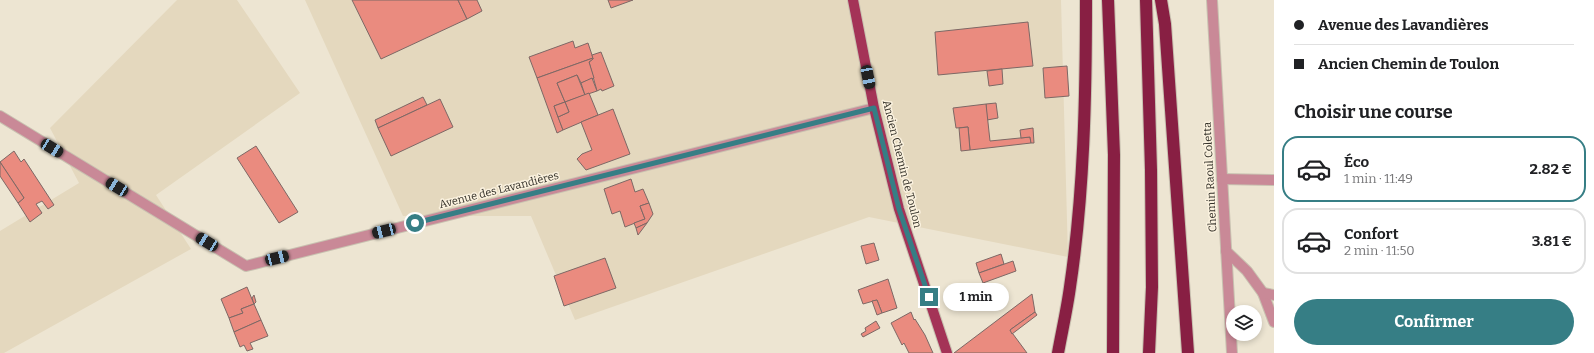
<!DOCTYPE html>
<html lang="fr">
<meta charset="utf-8">
<style>
body{margin:0;font-family:Bitter,serif;background:#f6f6f6;color:#202124;height:100vh;display:flex;flex-direction:column;font-size:15px;white-space:nowrap}
*{box-sizing:border-box;margin:0}
p{font-size:13px;color:#757577}
.icon{flex:none;width:22px;height:22px;fill:none;stroke:currentColor;stroke-width:2;stroke-linecap:round;stroke-linejoin:round}
.map{position:relative;flex:1;overflow:hidden}
.details{display:flex;flex-direction:column;background:#fff;width:320px}
.details>*{flex:none}
.hud{display:grid;align-content:center;height:88px;padding:0 20px;background:#fff}
.tools{position:absolute;left:1226px;top:305px;display:grid;gap:8px}
.tools a{display:grid;place-items:center;width:36px;height:36px;border-radius:50%;background:#fff;box-shadow:0 2px 6px #0003;font-size:20px}
.end{position:absolute;width:18px;height:18px;margin:-9px;border:5px solid #367e85;background:#fff;box-shadow:0 0 0 2px #fff}
.from{border-radius:50%}
.bubble{position:absolute;height:28px;border-radius:14px;background:#fff;box-shadow:0 2px 6px #0003;font-size:13px;font-weight:700;line-height:28px;text-align:center}
.car{position:absolute;width:12px;height:24px;margin:-12px -6px;border-radius:5px;box-shadow:0 0 3px 1px #0007;background:linear-gradient(#222 24%,#8ab4d8 0 40%,#222 0 76%,#8ab4d8 0 86%,#222 0)}
.hud b{display:flex;align-items:center;gap:14px;height:38px;font-size:15px}
.hud b+b{border-top:1px solid #e0e0e0}
.hud i{width:10px;height:10px;background:#202124}
ul{padding:0;list-style:none}
li{display:flex;align-items:center;gap:12px;height:66px;margin:0 8px 6px;padding:0 12px;border:2px solid #e0e0e0;border-radius:16px}
li div{flex:1}
li b{display:block;font-size:15px}
li em{font-style:normal;font-weight:700}
li.selected{border-color:#367e85}
li>.icon{width:36px;height:36px;stroke-width:1.5}
h2{padding:0 20px;font-size:18px;line-height:48px}
.button{display:flex;gap:8px;margin-top:auto;padding:8px 20px}
.button a{flex:1;height:46px;border-radius:24px;background:#367e85;color:#fff;font-size:16px;font-weight:700;line-height:46px;text-align:center}
main{display:flex;flex:1;min-height:0}
.map>svg:first-child{display:block}
.built{fill:#e4d8be}
.building{fill:#ea8b7f;stroke:#7d6865}
.lines{fill:none;stroke-linecap:round;stroke-linejoin:round}
.minor-casing{stroke:#c8c1b0;stroke-width:12}
.major-casing{stroke:#c8c1b0;stroke-width:12}
.highway-casing{stroke:#c8c1b0;stroke-width:14}
.minor{stroke:#c98997;stroke-width:10}
.major{stroke:#a43357;stroke-width:10}
.highway{stroke:#881f43;stroke-width:12}
.route{stroke:#367e85;stroke-width:5}
.labels{text-anchor:middle;dominant-baseline:central;stroke-width:3;stroke-linejoin:round;paint-order:stroke}
.street-label{font-size:11px;fill:#343129;stroke:#fbf2df}
</style>
<main>
<div class="map">
<svg width="1274" height="353" viewBox="0 0 1274 353">
<rect width="100%" height="100%" fill="#ede5d2"/>
<g class="built">
<path d="M177,0H237L300,93L156,195L191,249L4,353H0V231L79,183L50,128Z"/>
<path d="M305,0H1061L1068,257L869,217L575,320L531,216H403Z"/>
</g>
<g class="building">
<path d="M352,0H458L467,19L381,59Z"/>
<path d="M458,0H477L482,11L467,19Z"/>
<path d="M608,0H633L611,8Z"/>
<path d="M1028,22L1033,66L938,75L935,32Z"/>
<path d="M573,41L575,48L588,43L593,58L537,78L529,57Z"/>
<path d="M601,52L614,86L602,91L601,89L597,91L589,62L593,59L592,55Z"/>
<path d="M593,58V59L589,62L594,78L581,83L577,75L557,83L565,102L554,106L563,130L557,133L537,78Z"/>
<path d="M1067,66L1069,96L1045,98L1043,68Z"/>
<path d="M1002,69L1003,84L989,86L987,71Z"/>
<path d="M577,75L585,95L565,102L557,83Z"/>
<path d="M592,78L597,91L585,95L581,83Z"/>
<path d="M589,93L598,115L563,130L558,117L569,112L565,102Z"/>
<path d="M423,97L427,105L378,128L375,120Z"/>
<path d="M440,99L453,127L391,156L378,128Z"/>
<path d="M565,102L569,112L558,117L554,106Z"/>
<path d="M996,103L998,118L987,120L986,104Z"/>
<path d="M986,104L990,141L1030,137L1031,143L970,150L968,127L956,128L953,108Z"/>
<path d="M613,109L630,154L586,170L577,159L582,154L592,150L581,122Z"/>
<path d="M968,127L970,150L961,151L959,128Z"/>
<path d="M1033,128L1034,143H1031L1030,137L1021,138L1020,130Z"/>
<path d="M256,146L298,212L279,223L237,158Z"/>
<path d="M14,151L21,162L24,159L54,205L48,209L42,201L36,204L42,213L30,222L18,203L24,198L0,162Z"/>
<path d="M0,162L24,198L18,203L0,176Z"/>
<path d="M631,179L635,192L643,189L649,203L640,206L645,219L625,227L620,211L612,214L604,189Z"/>
<path d="M649,203L653,214L647,223L636,228L634,223L645,219L640,206Z"/>
<path d="M647,223L638,235L636,228Z"/>
<path d="M874,243L879,260L866,264L861,246Z"/>
<path d="M1001,254L1004,264L979,273L976,263Z"/>
<path d="M605,258L616,288L564,306L554,276Z"/>
<path d="M1013,261L1016,271L983,283L979,273Z"/>
<path d="M888,279L897,308L882,313L877,300L863,304L858,290Z"/>
<path d="M247,287L254,304L241,309L243,313L229,318L221,299Z"/>
<path d="M1032,294L1035,312L1010,330L1027,353H954Z"/>
<path d="M254,295L256,302L254,304L252,298Z"/>
<path d="M877,300L882,313L877,315L872,301Z"/>
<path d="M254,304L261,320L234,332L229,318L243,313L241,309Z"/>
<path d="M911,312L914,320L915,319L925,335L933,353H909L904,343L902,345L891,323Z"/>
<path d="M1035,312L1037,315L1012,334L1010,330Z"/>
<path d="M261,320L268,336L250,343L253,349L247,351L244,345L240,347L234,332Z"/>
<path d="M876,321L880,328L863,337L861,334L866,331L865,328Z"/>
</g>
<g class="lines">
<defs>
<g id="minor">
<path d="M1212,0L1232,353"/>
<path d="M0,116L246,266L874,108"/>
<path d="M1222,179L1274,180"/>
<path d="M1226,251L1247,271L1263,293L1274,322"/>
<path d="M1263,293L1274,295"/>
</g>
<path id="major" d="M853,0L874,108L899,209L947,353"/>
<g id="highway">
<path d="M1108,0L1114,155L1113,353"/>
<path d="M1146,0L1151,170L1152,287L1149,353"/>
<path d="M1161,0L1165,24L1188,353"/>
<path d="M1058,353C1062,331 1067,309 1070,287C1084,193 1086,96 1086,0"/>
</g>
</defs>
<use href="#minor" class="minor-casing"/>
<use href="#major" class="major-casing"/>
<use href="#highway" class="highway-casing"/>
<use href="#minor" class="minor"/>
<use href="#major" class="major"/>
<use href="#highway" class="highway"/>
</g>
<g class="lines">
<path class="route" d="M415,223L874,108L899,209L929,297"/>
</g>
<g class="labels">
<g class="street-label">
<text transform="translate(902 164) rotate(76)">Ancien Chemin de Toulon</text>
<text transform="translate(1210 177) rotate(-93)">Chemin Raoul Coletta</text>
<text transform="translate(499 190) rotate(-14)">Avenue des Lavandières</text>
</g>
</g>
</svg>
<div class="tools">
<a><svg class="icon" aria-label="layers" viewBox="0 0 24 24"><path d="M12 4l9 5-9 5-9-5zM3 14l9 5 9-5"/></svg></a>
</div>
<i class="end from" style="left:415px;top:223px"></i>
<i class="end" style="left:929px;top:297px"></i>
<div class="bubble" style="left:943px;top:283px;width:66px">1 min</div>
<i class="car" style="left:868px;top:77px;rotate:169deg"></i>
<i class="car" style="left:52px;top:148px;rotate:121deg"></i>
<i class="car" style="left:117px;top:187px;rotate:301deg"></i>
<i class="car" style="left:384px;top:231px;rotate:256deg"></i>
<i class="car" style="left:207px;top:242px;rotate:301deg"></i>
<i class="car" style="left:277px;top:258px;rotate:76deg"></i>
</div>
<section class="details">
<div class="hud">
<b><i class="from"></i>Avenue des Lavandières</b>
<b><i></i>Ancien Chemin de Toulon</b>
</div>
<h2>Choisir une course</h2>
<ul>
<li class="selected"><svg class="icon" aria-label="car" viewBox="0 0 24 24"><path d="M5 17H2v-5l4-1 3-4h7l3 4 3 1v5h-3M9 17h6M6 11h13"/><circle cx="7" cy="17" r="2"/><circle cx="17" cy="17" r="2"/></svg><div><b>Éco</b><p>1 min · 11:49</p></div><em>2.82 €</em></li>
<li><svg class="icon" aria-label="car" viewBox="0 0 24 24"><path d="M5 17H2v-5l4-1 3-4h7l3 4 3 1v5h-3M9 17h6M6 11h13"/><circle cx="7" cy="17" r="2"/><circle cx="17" cy="17" r="2"/></svg><div><b>Confort</b><p>2 min · 11:50</p></div><em>3.81 €</em></li>
</ul>
<div class="button"><a>Confirmer</a></div>
</section>
</main>
